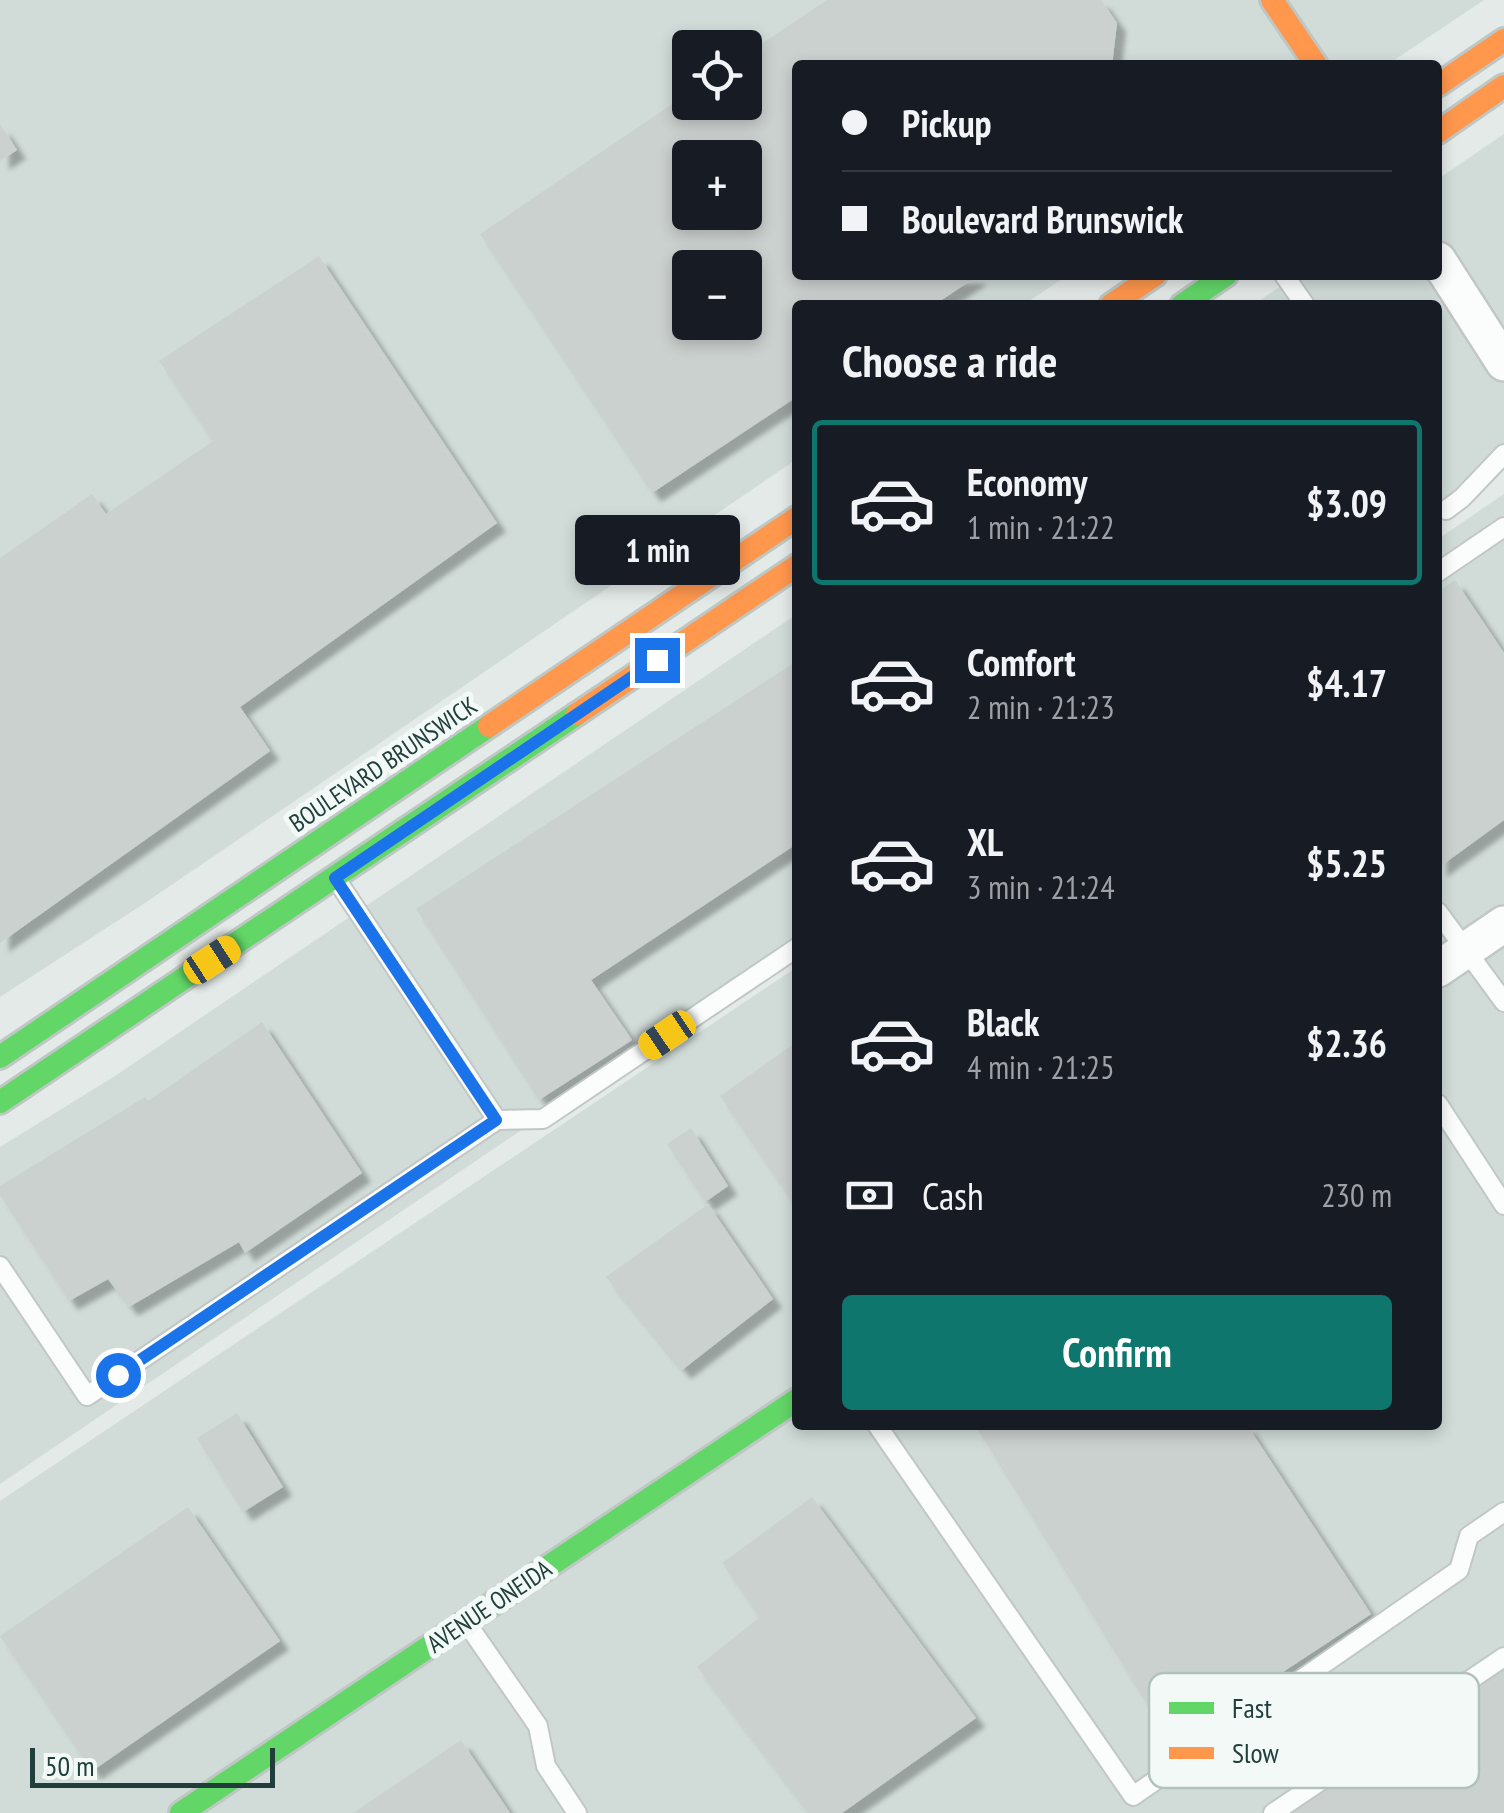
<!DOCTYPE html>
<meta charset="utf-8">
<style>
body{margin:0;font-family:"PT Sans Narrow",sans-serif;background:#20242c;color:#f1f3f6;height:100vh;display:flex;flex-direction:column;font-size:38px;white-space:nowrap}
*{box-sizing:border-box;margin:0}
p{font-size:32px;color:#9ea1a6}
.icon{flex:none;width:55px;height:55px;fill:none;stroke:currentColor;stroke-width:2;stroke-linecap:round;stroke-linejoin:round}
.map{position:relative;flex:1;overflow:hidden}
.sheet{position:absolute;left:792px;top:300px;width:650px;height:1130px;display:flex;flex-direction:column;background:#171b24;border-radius:10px;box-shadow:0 5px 15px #0003}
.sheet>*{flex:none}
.guide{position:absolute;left:792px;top:60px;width:650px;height:220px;border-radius:10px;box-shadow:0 5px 15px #0003;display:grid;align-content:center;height:220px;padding:0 50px;background:#171b24}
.controls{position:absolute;left:672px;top:30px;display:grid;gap:20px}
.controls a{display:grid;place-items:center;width:90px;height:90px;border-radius:10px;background:#171b24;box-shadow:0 5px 15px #0003;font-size:50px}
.scale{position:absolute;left:30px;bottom:25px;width:245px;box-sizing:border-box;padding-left:10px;border:5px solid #203e3a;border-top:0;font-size:28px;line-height:35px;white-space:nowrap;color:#203e3a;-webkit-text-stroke:8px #f2f9f6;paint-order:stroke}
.end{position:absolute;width:45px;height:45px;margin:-22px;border:12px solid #1a73e8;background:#fff;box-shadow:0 0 0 5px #fff}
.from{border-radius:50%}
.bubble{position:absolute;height:70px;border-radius:10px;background:#171b24;box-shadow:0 5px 15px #0003;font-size:32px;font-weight:700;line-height:70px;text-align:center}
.car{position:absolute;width:30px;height:60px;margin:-30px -15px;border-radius:12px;box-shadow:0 0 8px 2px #0007;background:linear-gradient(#f5c518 24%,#345 0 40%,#f5c518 0 76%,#345 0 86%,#f5c518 0)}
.guide b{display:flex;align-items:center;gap:35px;height:95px;font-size:38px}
.guide b+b{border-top:2px solid #363941}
.guide i{width:25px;height:25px;background:#f1f3f6}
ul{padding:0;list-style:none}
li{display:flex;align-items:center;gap:30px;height:165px;margin:0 20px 15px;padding:0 30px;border:5px solid transparent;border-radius:10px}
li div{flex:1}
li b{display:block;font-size:38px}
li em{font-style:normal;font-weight:700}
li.active{border-color:#0f766e}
li>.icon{width:90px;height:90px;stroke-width:1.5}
h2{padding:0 50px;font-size:45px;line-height:120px}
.pay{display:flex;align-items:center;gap:25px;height:110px;padding:0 50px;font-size:38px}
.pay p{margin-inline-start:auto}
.button{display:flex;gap:20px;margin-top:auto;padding:20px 50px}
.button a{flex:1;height:115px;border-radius:10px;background:#0f766e;color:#fff;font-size:40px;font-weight:700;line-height:115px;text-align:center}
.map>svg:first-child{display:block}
.built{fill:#d1dcd8;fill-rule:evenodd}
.building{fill:#cbd1cf;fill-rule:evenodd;filter:url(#shadow)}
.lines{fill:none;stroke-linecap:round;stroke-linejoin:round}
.lane-casing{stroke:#c1c7c5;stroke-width:22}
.street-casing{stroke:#c1c7c5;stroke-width:40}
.fast-casing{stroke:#bfc7c5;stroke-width:28}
.slow-casing{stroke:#bfc7c5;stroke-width:28}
.lane{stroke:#fbfcfc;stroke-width:18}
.street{stroke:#fbfcfc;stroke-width:35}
.fast{stroke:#63d668;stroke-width:22}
.slow{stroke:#ff974d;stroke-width:22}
.route{stroke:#1a73e8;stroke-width:12}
.labels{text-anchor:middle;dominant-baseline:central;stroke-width:10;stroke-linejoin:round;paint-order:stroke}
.street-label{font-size:25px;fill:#203e3a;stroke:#f2f9f6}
.key{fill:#f2f9f6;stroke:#b3c1be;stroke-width:2.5}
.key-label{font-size:28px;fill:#203e3a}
</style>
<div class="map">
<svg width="1504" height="1813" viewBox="0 0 1504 1813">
<defs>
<filter id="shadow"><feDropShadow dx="9" dy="9" stdDeviation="2.5" flood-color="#0004"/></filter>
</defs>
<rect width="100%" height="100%" fill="#e4eae8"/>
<g class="built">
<path d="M0,0H1484L1387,65H798V275H1068L1023,305H798L797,459L145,903L0,997ZM690,48H745V102H690ZM690,158H745V212H690ZM690,268H745V322H690Z"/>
<path d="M1504,134V464L1438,509V305H1253L1297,275H1438V179Z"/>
<path d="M1504,494V1813H0V1501L797,967L798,1425H1438V539Z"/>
<path d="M797,614V943L0,1484V1147L115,1076Z"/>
</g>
<g class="building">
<path d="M827,0H1101L1117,23L1112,65H798V275H979L934,305H798V396L652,493L480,234L690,92V102H745V55ZM690,158H745V212H690ZM690,268H745V322H690Z"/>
<path d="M0,124L17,150L0,161Z"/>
<path d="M319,256L497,523L240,707L270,751L0,943V558L92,494L106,514L213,441L159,361Z"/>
<path d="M1455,580L1504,653V820L1438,868V591Z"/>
<path d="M798,660V843L591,980L632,1040L539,1100L416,909Z"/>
<path d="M262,1022L362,1173L245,1253L239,1242L129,1307L108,1279L69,1301L0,1195V1186L145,1097L148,1101Z"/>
<path d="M798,1041V1210L720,1096Z"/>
<path d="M691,1128L728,1186L705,1202L667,1144Z"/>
<path d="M708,1204L773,1299L682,1370L606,1277Z"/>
<path d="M237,1413L283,1487L243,1512L197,1438Z"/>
<path d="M975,1425H1247L1371,1614L1172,1745Z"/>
<path d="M812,1497L976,1718L842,1813H809L697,1667L760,1617L722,1563Z"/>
<path d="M188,1507L280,1641L92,1771L0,1636Z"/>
<path d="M1504,1661V1813H1277Z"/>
<path d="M461,1740L510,1813H353Z"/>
</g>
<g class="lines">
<defs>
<g id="lane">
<path d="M1284,275L1305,305"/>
<path d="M1446,510L1462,498L1504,454"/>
<path d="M1438,572L1504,527"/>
<path d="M336,879L497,1120"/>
<path d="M1438,912L1504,1002"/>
<path d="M1438,1104L1504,1205"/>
<path d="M0,1266L87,1396L497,1120L543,1119L798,947"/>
<path d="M877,1425L1133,1796L1459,1570L1469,1536L1504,1512"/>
<path d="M468,1625L538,1726L546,1766L577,1813"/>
<path d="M1273,1813L1504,1657"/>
</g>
<g id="street">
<path d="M1438,260L1504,363"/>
<path d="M1438,969L1504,924"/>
</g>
<g id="fast">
<path d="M1182,305L1226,275"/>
<path d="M0,1057L489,726"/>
<path d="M0,1102L577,714"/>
<path d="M181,1813L798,1399"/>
</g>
<g id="slow">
<path d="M1272,0L1316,65"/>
<path d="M1438,85L1504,40"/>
<path d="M1438,132L1504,86"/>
<path d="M1111,305L1155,275"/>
<path d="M577,714L798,565"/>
<path d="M489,726L798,517"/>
</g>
</defs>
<use href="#lane" class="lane-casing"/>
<use href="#street" class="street-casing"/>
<use href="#fast" class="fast-casing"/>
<use href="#slow" class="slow-casing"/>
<use href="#lane" class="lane"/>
<use href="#street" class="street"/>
<use href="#fast" class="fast"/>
<use href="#slow" class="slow"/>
</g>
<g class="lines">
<path class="route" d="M118,1375L496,1120L335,878L657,660"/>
</g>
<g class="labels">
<g class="street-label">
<text transform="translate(383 764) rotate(-34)">BOULEVARD BRUNSWICK</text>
<text transform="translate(489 1606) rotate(-34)">AVENUE ONEIDA</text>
</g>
</g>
<rect x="1149" y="1673" width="330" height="115" rx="15" class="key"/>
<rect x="1169" y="1702" width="45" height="12" fill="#63d668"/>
<rect x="1169" y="1747" width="45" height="12" fill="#ff974d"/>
<g class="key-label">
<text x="1232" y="1718">Fast</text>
<text x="1232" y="1763">Slow</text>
</g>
</svg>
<div class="controls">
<a><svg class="icon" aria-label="locate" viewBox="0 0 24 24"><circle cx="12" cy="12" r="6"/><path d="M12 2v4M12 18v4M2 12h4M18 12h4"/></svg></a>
<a>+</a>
<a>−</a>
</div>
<div class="scale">50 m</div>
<i class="end from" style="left:118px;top:1375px"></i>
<i class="end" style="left:657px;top:660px"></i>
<div class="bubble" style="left:575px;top:515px;width:165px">1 min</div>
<i class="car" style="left:212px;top:960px;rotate:57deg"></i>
<i class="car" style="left:667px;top:1035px;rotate:236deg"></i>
<div class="guide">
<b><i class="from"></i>Pickup</b>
<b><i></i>Boulevard Brunswick</b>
</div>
<section class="sheet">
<h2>Choose a ride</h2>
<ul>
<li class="active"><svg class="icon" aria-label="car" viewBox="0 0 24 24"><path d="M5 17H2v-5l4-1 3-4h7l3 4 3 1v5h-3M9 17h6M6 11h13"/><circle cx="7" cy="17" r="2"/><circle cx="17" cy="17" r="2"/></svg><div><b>Economy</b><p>1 min · 21:22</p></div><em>$3.09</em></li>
<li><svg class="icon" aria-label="car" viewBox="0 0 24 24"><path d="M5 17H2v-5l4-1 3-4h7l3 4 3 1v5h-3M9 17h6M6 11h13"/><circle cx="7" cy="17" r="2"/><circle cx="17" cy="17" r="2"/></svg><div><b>Comfort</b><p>2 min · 21:23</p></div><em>$4.17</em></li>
<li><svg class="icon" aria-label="car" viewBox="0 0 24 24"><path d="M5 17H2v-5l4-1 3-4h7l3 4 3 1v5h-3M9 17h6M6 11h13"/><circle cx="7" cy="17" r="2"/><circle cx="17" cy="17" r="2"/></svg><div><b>XL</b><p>3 min · 21:24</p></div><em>$5.25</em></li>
<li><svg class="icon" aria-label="car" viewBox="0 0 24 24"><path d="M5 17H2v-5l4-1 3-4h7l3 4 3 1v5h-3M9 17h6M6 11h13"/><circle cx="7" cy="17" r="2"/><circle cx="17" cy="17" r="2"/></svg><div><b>Black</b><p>4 min · 21:25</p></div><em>$2.36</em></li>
</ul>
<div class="pay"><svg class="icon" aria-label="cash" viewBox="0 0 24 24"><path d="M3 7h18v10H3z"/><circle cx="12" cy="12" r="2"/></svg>Cash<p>230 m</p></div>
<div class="button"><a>Confirm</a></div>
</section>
</div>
